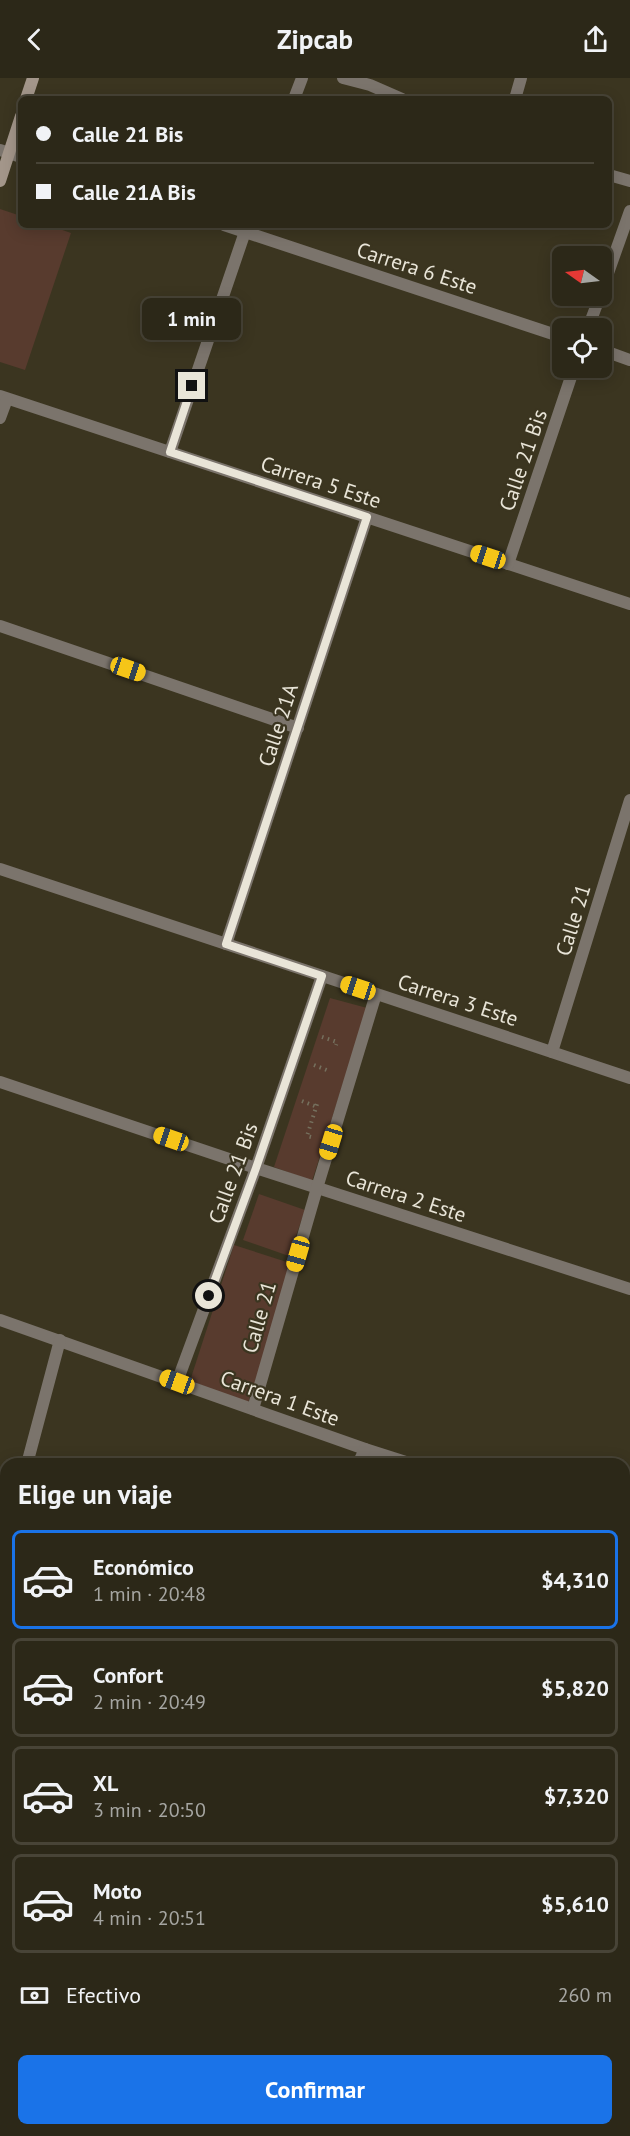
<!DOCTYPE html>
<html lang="es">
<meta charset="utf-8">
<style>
body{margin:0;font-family:"PT Sans",sans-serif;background:#343021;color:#f1f3f6;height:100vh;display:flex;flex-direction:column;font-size:22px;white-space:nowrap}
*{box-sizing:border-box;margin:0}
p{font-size:20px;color:#a6a6a2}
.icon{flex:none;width:33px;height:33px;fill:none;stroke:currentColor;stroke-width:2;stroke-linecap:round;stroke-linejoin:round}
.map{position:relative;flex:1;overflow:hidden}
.drawer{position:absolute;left:0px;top:1380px;width:630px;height:678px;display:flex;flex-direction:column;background:#2c2818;border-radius:18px 18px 0 0;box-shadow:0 3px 15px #0003,0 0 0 2px #484437}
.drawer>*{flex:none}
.hud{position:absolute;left:18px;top:18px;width:594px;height:132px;border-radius:9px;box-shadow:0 3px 15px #0003,0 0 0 2px #484437;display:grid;align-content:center;height:132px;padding:0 18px;background:#2c2818}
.needle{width:39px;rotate:284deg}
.controls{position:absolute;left:552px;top:168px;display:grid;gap:12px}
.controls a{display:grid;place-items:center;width:60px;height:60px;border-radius:9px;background:#2c2818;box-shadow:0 3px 15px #0003,0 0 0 2px #484437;font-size:30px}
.end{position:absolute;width:27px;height:27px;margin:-14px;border:8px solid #e9e5d8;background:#111;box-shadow:0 0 0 3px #111}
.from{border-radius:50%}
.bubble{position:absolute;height:42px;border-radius:9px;background:#2c2818;box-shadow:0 3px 15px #0003,0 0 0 2px #484437;font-size:20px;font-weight:700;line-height:42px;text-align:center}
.car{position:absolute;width:18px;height:36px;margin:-18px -9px;border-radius:8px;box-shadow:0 0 4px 2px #0007;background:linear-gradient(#f5c518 24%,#345 0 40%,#f5c518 0 76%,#345 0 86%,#f5c518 0)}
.hud b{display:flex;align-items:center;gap:21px;height:57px;font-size:22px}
.hud b+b{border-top:2px solid #484437}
.hud i{width:15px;height:15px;background:#f1f3f6}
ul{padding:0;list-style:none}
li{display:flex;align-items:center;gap:18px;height:99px;margin:0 12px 9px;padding:0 6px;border:3px solid #484437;border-radius:9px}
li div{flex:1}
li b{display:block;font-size:22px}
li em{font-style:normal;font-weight:700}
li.on{border-color:#1a73e8}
li>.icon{width:54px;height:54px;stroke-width:1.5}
h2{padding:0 18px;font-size:27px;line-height:72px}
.pay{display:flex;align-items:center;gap:15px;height:66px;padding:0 18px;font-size:22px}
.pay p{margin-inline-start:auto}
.cta{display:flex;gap:12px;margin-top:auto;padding:12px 18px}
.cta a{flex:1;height:69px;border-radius:9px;background:#1a73e8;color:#fff;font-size:24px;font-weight:700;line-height:69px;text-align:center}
header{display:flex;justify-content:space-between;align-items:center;height:78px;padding:0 18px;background:#2c2818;font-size:27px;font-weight:700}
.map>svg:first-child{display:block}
.green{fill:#583b2e}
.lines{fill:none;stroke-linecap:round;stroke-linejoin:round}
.path{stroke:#75705e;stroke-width:4;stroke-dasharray:1.5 4.5;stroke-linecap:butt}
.street{stroke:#7b746c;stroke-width:12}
.secondary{stroke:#a3968a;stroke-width:12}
.route{stroke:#e9e5d8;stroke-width:8}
.labels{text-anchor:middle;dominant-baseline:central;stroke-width:4.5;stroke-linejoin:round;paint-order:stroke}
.street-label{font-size:21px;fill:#e9e5d8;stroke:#3b3520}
</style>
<header><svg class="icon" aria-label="back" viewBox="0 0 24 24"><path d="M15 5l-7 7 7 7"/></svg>Zipcab<svg class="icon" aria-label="share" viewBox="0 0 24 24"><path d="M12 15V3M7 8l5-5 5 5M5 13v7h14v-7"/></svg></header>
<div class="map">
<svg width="630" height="2058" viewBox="0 0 630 2058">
<rect width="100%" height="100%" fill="#3b3520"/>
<g class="green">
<path d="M0,131L21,138V147H48L71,155L25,292L0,284Z"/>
<path d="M330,920L367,930L312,1103L274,1089Z"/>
<path d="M259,1116L305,1132L289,1178L243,1162Z"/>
<path d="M234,1167L293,1186L248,1325L189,1306Z"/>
</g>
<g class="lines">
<g class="path">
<path d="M322,959L337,964L336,967"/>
<path d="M314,987L329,993"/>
<path d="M302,1023L317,1029"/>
<path d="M311,1059L307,1058L318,1023"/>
</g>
<g class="street">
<path d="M343,0L370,7L402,21"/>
<path d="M294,21L302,0"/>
<path d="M515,21L521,0"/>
<path d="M0,72L21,79"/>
<path d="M609,97L630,103"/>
<path d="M224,147L562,259"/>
<path d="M602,212L630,133"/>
<path d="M588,250L600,218"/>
<path d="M602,272L630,282"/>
<path d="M0,318L630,526"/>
<path d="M0,340L7,321"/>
<path d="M170,374L247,148"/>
<path d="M508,486L574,290"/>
<path d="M0,548L298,650"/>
<path d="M0,791L630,1000"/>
<path d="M226,866L367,439"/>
<path d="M552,974L630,722"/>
<path d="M0,1004L256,1090L630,1211"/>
<path d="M0,1242L365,1371L412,1386"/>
<path d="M177,1304L256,1090L322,898"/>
<path d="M253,1331L317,1110L376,916"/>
<path d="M27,1386L60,1262"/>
<path d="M358,1386L365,1371"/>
<path d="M624,1453L630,1455"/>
<path d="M0,1487L6,1465"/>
<path d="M624,1538L630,1528"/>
<path d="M0,1654L6,1656"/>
<path d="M624,1909L630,1912"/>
<path d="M0,1939L6,1942"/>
<path d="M624,1939L630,1925"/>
<path d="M279,2052L294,2058"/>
<path d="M71,2058L74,2052"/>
<path d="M395,2058L397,2052"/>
<path d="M573,2058L576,2052"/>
</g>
<g class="secondary">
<path d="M26,21L33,0"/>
<path d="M0,103L21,38"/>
</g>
</g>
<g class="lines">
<path class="route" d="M192,308L170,374L367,439L226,866L322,898L256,1090L209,1218"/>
</g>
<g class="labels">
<g class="street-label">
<text transform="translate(417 190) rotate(18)">Carrera 6 Este</text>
<text transform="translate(523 382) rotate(-71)">Calle 21 Bis</text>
<text transform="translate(321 404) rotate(18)">Carrera 5 Este</text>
<text transform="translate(278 647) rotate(-72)">Calle 21A</text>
<text transform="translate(573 842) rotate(-73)">Calle 21</text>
<text transform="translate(458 922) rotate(18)">Carrera 3 Este</text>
<text transform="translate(233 1095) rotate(-70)">Calle 21 Bis</text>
<text transform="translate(406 1118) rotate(18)">Carrera 2 Este</text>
<text transform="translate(259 1239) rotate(-74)">Calle 21</text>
<text transform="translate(280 1320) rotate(20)">Carrera 1 Este</text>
</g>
</g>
</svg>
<div class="controls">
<a><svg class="needle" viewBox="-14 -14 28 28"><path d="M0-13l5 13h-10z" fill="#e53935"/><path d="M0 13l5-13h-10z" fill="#a6a6a2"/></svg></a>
<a><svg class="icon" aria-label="locate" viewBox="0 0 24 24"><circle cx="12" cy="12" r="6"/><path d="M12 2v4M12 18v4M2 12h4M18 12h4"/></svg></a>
</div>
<i class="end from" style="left:209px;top:1218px"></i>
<i class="end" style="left:192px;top:308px"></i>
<div class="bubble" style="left:142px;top:220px;width:99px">1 min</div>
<i class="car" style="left:488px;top:479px;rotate:288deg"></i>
<i class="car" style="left:128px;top:591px;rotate:109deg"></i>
<i class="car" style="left:358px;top:910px;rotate:288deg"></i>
<i class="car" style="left:171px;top:1061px;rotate:289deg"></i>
<i class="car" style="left:331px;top:1064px;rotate:197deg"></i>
<i class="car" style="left:298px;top:1176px;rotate:196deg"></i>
<i class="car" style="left:177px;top:1304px;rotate:290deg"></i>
<div class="hud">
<b><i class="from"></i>Calle 21 Bis</b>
<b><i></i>Calle 21A Bis</b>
</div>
<section class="drawer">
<h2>Elige un viaje</h2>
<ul>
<li class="on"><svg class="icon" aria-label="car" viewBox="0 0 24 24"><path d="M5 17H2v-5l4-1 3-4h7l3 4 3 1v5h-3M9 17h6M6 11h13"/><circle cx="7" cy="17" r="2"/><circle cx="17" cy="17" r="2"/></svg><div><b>Económico</b><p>1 min · 20:48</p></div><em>$4,310</em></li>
<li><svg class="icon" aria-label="car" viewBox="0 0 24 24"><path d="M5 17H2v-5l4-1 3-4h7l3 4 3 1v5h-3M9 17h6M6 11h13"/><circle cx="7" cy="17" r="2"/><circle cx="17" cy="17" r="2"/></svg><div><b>Confort</b><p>2 min · 20:49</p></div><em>$5,820</em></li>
<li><svg class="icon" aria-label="car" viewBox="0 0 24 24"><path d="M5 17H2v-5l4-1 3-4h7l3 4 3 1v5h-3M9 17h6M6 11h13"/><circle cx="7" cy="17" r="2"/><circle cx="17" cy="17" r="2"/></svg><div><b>XL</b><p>3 min · 20:50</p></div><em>$7,320</em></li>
<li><svg class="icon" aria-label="car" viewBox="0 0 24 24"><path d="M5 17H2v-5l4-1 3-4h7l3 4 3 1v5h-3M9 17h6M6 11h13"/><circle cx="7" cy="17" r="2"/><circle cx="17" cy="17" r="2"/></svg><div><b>Moto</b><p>4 min · 20:51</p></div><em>$5,610</em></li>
</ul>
<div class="pay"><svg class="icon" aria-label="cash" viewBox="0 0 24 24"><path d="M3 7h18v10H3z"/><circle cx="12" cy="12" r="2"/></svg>Efectivo<p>260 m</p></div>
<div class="cta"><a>Confirmar</a></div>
</section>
</div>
